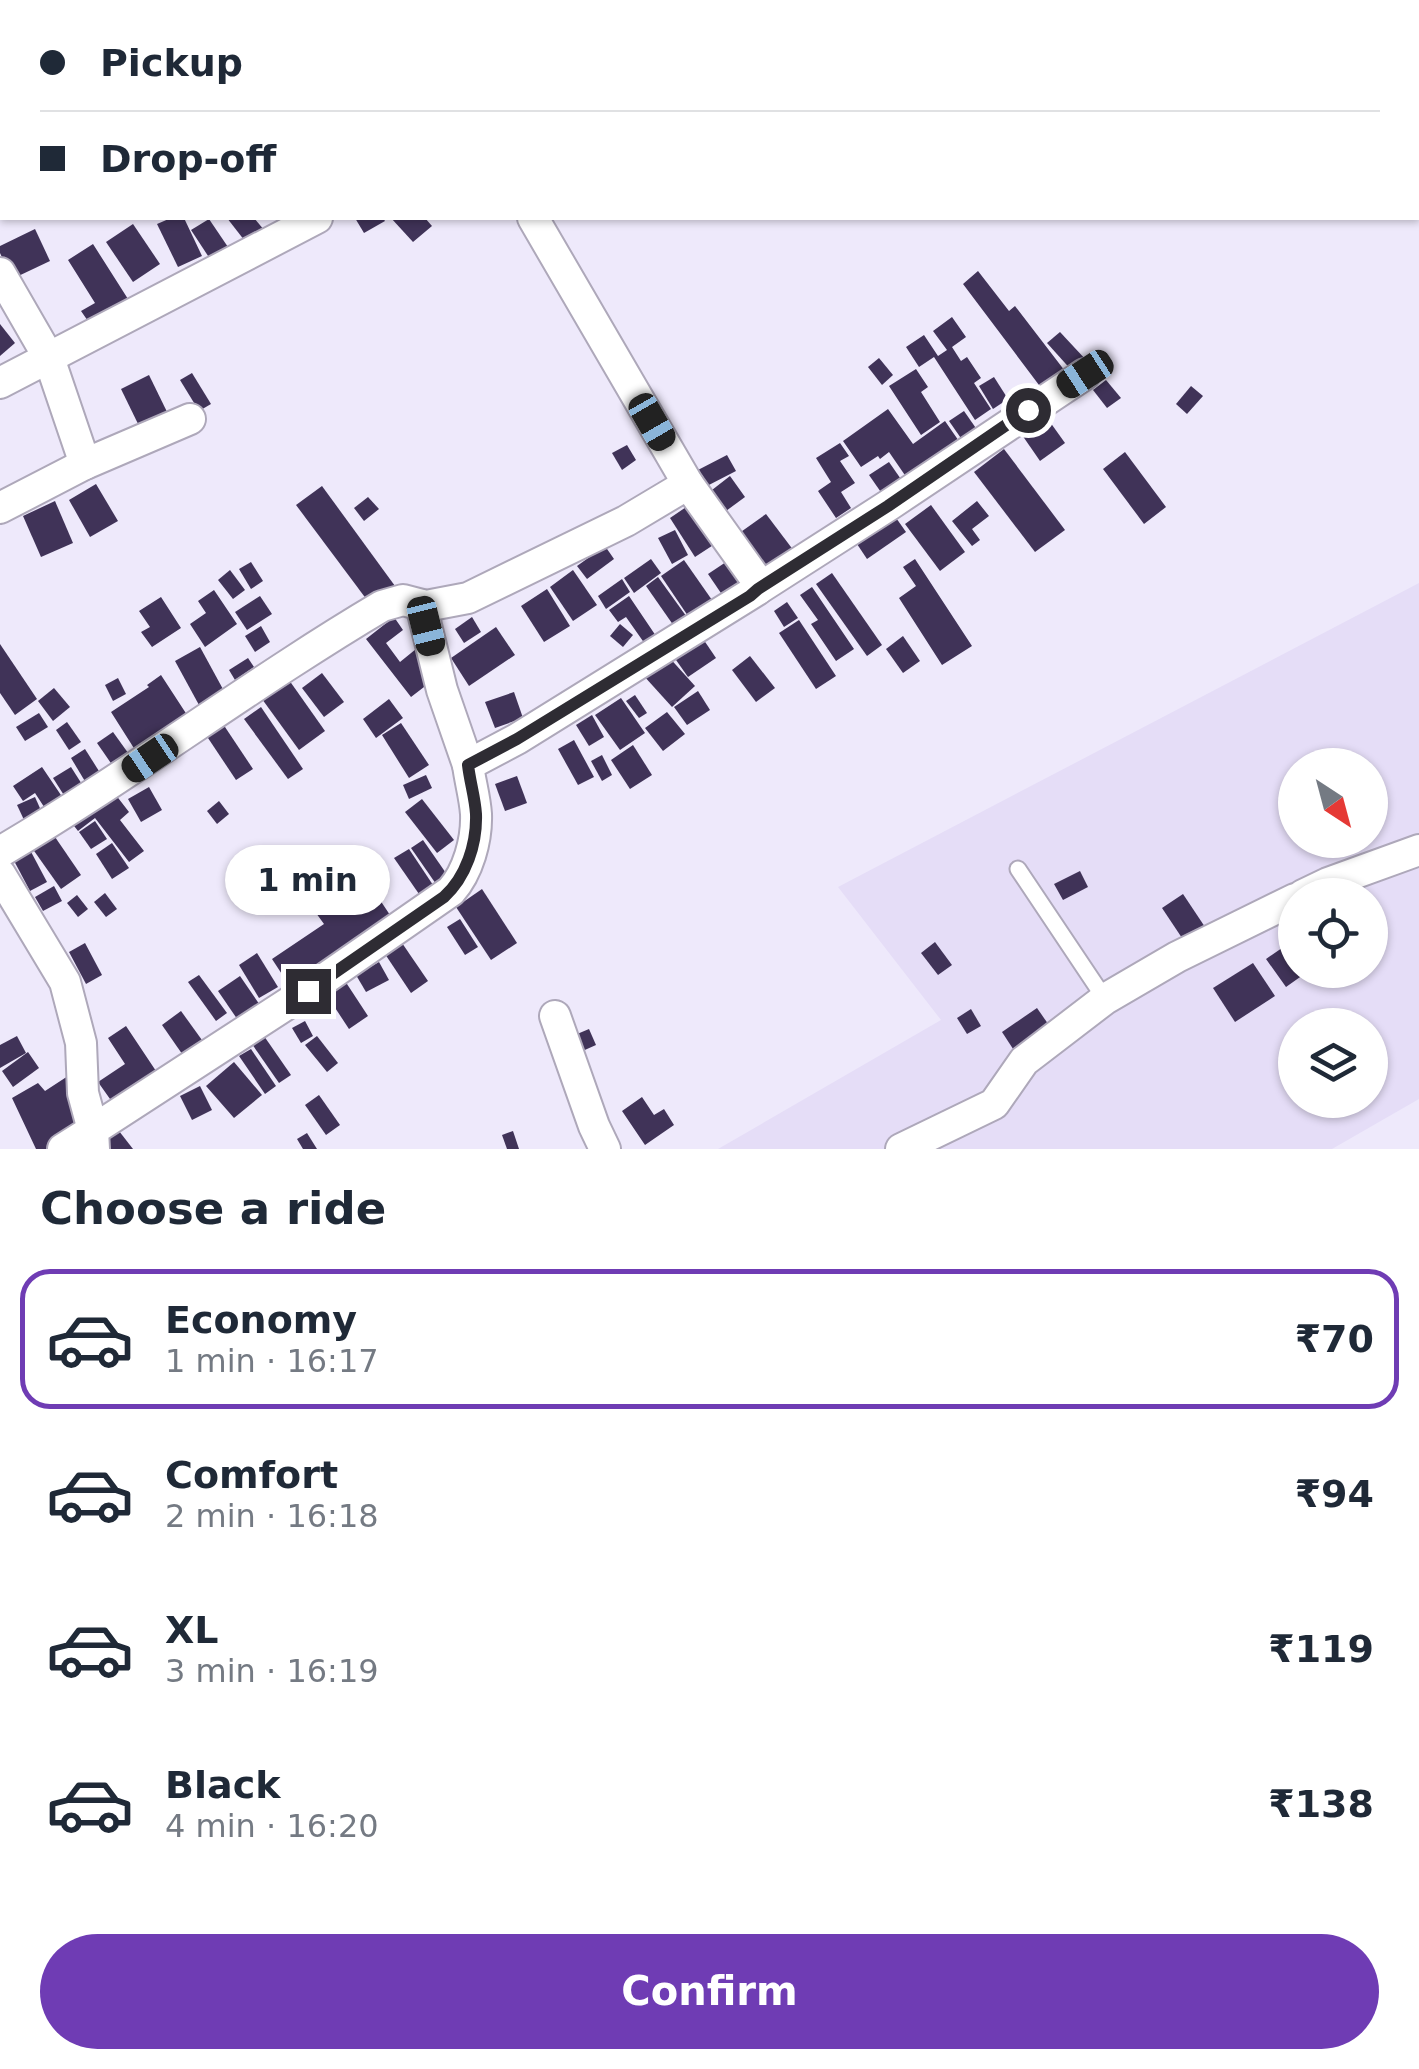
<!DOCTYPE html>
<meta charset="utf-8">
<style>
body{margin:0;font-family:"DejaVu Sans",sans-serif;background:#f6f6f7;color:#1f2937;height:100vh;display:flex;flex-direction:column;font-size:38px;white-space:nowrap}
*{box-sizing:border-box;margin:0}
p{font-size:32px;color:#747a83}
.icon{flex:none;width:55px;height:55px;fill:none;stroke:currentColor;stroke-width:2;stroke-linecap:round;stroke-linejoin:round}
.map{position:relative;height:1149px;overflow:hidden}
.side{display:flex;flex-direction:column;background:#fff;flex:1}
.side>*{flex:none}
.guide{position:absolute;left:0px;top:0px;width:1420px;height:220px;box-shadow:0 2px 8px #0004;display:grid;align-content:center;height:220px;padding:0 40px;background:#fff}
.needle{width:65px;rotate:144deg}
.tools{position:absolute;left:1278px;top:748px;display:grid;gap:20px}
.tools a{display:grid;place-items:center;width:110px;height:110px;border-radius:50%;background:#fff;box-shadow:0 2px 8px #0004;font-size:50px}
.end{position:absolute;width:45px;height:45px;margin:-22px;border:12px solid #2e2c33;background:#fff;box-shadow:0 0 0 5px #fff}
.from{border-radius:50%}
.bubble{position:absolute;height:70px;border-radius:35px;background:#fff;box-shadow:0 2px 8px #0004;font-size:32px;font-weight:700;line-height:70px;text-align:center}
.car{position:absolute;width:30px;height:60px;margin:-30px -15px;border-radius:12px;box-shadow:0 0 8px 2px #0007;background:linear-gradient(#222 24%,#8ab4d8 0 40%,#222 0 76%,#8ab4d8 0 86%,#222 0)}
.guide b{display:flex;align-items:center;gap:35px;height:95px;font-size:38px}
.guide b+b{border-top:2px solid #e0e1e3}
.guide i{width:25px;height:25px;background:#1f2937}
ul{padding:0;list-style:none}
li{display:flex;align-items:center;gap:30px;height:140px;margin:0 20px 15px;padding:0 20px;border:5px solid transparent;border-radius:30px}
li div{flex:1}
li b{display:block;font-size:38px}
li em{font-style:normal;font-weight:700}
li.current{border-color:#6f3cb4}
li>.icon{width:90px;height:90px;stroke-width:1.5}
h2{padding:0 40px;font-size:45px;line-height:120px}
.primary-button{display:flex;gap:20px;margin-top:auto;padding:20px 40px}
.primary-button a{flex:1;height:115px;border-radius:60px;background:#6f3cb4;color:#fff;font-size:40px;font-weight:700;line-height:115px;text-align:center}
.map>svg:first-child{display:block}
.built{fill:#e5ddf7;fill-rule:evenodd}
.building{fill:#403358}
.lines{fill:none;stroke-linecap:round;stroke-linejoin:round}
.lane-casing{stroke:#aea8ba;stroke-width:19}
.street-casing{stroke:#aea8ba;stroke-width:34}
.lane{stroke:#fff;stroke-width:15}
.street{stroke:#fff;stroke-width:30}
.route{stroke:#2e2c33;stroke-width:12}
</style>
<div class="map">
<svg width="1419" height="1149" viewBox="0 0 1419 1149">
<rect width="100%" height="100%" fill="#eee9fb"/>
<path class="built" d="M1419,583V1099L1332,1149H718L941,1020L838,887ZM1295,765H1370V840H1295ZM1295,895H1370V970H1295ZM1295,1025H1370V1100H1295Z"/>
<g class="building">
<path d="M171,218H184L202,256L178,267L157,224Z"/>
<path d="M227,218H254L265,231L248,245Z"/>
<path d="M355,218H383L385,221L364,233Z"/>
<path d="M391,218H425L432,226L413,242Z"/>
<path d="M209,219L230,250L212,262L191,230Z"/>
<path d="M133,224L160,264L133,282L106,242Z"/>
<path d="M35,229L50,261L12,279L0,253V246Z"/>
<path d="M93,244L128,299L90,324L81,311L95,303L68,260Z"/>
<path d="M978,271L1009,311L1015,306L1068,375L1045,393L963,284Z"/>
<path d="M952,317L966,337L952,347L961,361L967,357L981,378L974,383L991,409L975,420L934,357L919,367L906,347L924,335L938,356L947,350L933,331Z"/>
<path d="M0,324L15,343L0,356Z"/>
<path d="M1060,332L1087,361L1074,373L1047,343Z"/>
<path d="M879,358L893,375L882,385L868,367Z"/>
<path d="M916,369L928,387L921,392L940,422L921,435L889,386Z"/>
<path d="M192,373L211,404L199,411L180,380Z"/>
<path d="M149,375L170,418L142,432L121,389Z"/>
<path d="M994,377L1008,399L993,409L979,386Z"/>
<path d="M1106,380L1121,398L1107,408L1093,390Z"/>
<path d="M1191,386L1203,396L1187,414L1176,404Z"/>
<path d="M888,409L913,444L945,421L963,447L911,484L889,452L880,459L878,456L861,467L843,441Z"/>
<path d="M964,411L980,434L965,444L949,421Z"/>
<path d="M1045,415L1065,443L1040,461L1020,432Z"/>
<path d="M840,443L849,456L840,461L855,483L841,492L851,508L836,518L818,491L831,482L816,458Z"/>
<path d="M627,445L636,460L622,470L612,453Z"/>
<path d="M1004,449L1065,530L1035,552L974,472Z"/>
<path d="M1125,452L1166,507L1144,524L1103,469Z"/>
<path d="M727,455L736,471L705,487L696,471Z"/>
<path d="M889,462L905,485L885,498L869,475Z"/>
<path d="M730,476L745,497L726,511L712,490Z"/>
<path d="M96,484L118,521L90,537L69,500Z"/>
<path d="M322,486L395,586L370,604L296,505Z"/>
<path d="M368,497L379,509L364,521L354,508Z"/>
<path d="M55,501L73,543L41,557L23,516Z"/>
<path d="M695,501L721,540L695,557L670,518Z"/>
<path d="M977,501L989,516L972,529L980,540L972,546L952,521Z"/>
<path d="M931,505L965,552L940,571L905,524Z"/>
<path d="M766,514L794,551L766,571L738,534Z"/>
<path d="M894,515L906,532L867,559L855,541Z"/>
<path d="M675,530L688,555L672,564L658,538Z"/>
<path d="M605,546L614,559L587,579L577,566Z"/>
<path d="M732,558L749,583L725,599L708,574Z"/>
<path d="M651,559L661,573L634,593L624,578Z"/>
<path d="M915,559L972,646L942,665L899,598L916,586L903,567Z"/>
<path d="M684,560L712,600L688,616L661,576Z"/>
<path d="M251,562L263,581L251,589L239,569Z"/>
<path d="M230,570L245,590L233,599L218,580Z"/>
<path d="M573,570L597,605L573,621L550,587Z"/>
<path d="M832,573L882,645L867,656L816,584Z"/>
<path d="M658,577L689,620L676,629L646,586Z"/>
<path d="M622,579L630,592L606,609L598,596Z"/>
<path d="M812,587L854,649L836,661L811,624L818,620L800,595Z"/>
<path d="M547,589L570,626L544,642L521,606Z"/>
<path d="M214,590L237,624L205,647L190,624L206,613L198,601Z"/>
<path d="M260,596L272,614L247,630L235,612Z"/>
<path d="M629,596L656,636L645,644L626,617L618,622L609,610Z"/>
<path d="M161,597L181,628L152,647L141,632L150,627L139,611Z"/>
<path d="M787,602L798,618L784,627L774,611Z"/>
<path d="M394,617L403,630L386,643L400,662L416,649L437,677L411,697L366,639Z"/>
<path d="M472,617L481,632L464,643L455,629Z"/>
<path d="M799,620L836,676L816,689L779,633Z"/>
<path d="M620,624L633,635L623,647L610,636Z"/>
<path d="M261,626L270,642L255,652L245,636Z"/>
<path d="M496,627L515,655L469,686L451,658Z"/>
<path d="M697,630L716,658L688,677L669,650Z"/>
<path d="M903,636L920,661L903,673L886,649Z"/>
<path d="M0,644L37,699L15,715L0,693Z"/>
<path d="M200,647L224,691L199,705L175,661Z"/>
<path d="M666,654L695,686L672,707L643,675Z"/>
<path d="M750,656L775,688L756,702L732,670Z"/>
<path d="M248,658L254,667L235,680L229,670Z"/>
<path d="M322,673L344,702L324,717L302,688Z"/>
<path d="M161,675L191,721L137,753L111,712L149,687L147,685Z"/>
<path d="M118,678L126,694L113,701L105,685Z"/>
<path d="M289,680L325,731L299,750L262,699Z"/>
<path d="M54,688L70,707L53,721L38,701Z"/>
<path d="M698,691L710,710L687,725L674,707Z"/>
<path d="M514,692L523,718L495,728L485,702Z"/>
<path d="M635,695L647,713L639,718L626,701Z"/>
<path d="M621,698L645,733L620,750L595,715Z"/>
<path d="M389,699L403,718L376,738L363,719Z"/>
<path d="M261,707L303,769L288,779L244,719Z"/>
<path d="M667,712L685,734L663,751L645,728Z"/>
<path d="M39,713L48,727L25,741L16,727Z"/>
<path d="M592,715L604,737L589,746L576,725Z"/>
<path d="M67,722L81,742L69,750L56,730Z"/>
<path d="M401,723L429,765L409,778L382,735Z"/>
<path d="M223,724L253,769L236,780L206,735Z"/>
<path d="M113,732L131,757L115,769L97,743Z"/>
<path d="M574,740L594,777L578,785L558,749Z"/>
<path d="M633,745L652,775L630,789L611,760Z"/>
<path d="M85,749L104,779L89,788L71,758Z"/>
<path d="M602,755L612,775L602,781L591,761Z"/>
<path d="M42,767L67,804L50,816L35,793L23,801L13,786Z"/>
<path d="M71,767L85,789L67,800L53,778Z"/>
<path d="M426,775L432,788L409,799L403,785Z"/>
<path d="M517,776L527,803L505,811L495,784Z"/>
<path d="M149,787L162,810L141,822L128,799Z"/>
<path d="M112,790L129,812L120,820L144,851L129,862L95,818L78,831L71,822Z"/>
<path d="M35,797L43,815L25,822L17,805Z"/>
<path d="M422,799L454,840L437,853L405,812Z"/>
<path d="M219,801L229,814L217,824L207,811Z"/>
<path d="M95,821L107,839L91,849L79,832Z"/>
<path d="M53,834L81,875L61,889L32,848Z"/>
<path d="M423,840L448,876L436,884L411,848Z"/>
<path d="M112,843L129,868L112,879L96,854Z"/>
<path d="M29,848L47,882L30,891L12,857Z"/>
<path d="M409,849L433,885L419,894L394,858Z"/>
<path d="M348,852L396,924L293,991L272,959L324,924L316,913L335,900L342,912L359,901L333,862Z"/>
<path d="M1080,871L1088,887L1063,900L1054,884Z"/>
<path d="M54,886L62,901L43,911L35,897Z"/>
<path d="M482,889L517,943L491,960L456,907Z"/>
<path d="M105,893L117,909L106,917L94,902Z"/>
<path d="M1183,894L1207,930L1186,944L1162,908Z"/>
<path d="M77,895L88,909L78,917L67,903Z"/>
<path d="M460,919L478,947L465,955L447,927Z"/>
<path d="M1295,939V970H1310L1286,987L1266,959Z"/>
<path d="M935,942L952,965L938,975L921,953Z"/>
<path d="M85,943L102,975L86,984L69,952Z"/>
<path d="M402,943L428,981L411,993L385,954Z"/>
<path d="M257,953L278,987L259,998L239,965Z"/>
<path d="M379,962L389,980L366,992L356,975Z"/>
<path d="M1253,963L1275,996L1235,1022L1213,988Z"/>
<path d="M199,975L227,1013L216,1021L188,982Z"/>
<path d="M240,976L264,1011L242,1026L218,991Z"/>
<path d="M345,981L368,1016L349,1029L326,994Z"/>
<path d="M1037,1008L1053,1031L1017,1055L1002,1032Z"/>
<path d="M971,1009L981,1026L967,1034L957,1018Z"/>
<path d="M181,1011L207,1047L187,1061L162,1025Z"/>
<path d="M305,1021L313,1036L301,1043L292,1028Z"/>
<path d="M126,1026L160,1077L115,1106L98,1082L125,1064L108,1038Z"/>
<path d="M589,1029L596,1045L578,1053L570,1037Z"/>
<path d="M17,1036L26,1053L0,1068V1045Z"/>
<path d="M264,1036L291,1075L279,1083L252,1044Z"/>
<path d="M317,1036L338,1063L327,1072L305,1045Z"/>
<path d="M251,1049L276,1086L265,1094L239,1056Z"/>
<path d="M28,1052L39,1068L13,1087L2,1071Z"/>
<path d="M234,1062L262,1095L234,1118L206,1086Z"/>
<path d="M68,1076L83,1132L49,1149H36L12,1098L38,1083L45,1091Z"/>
<path d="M200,1086L212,1110L192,1120L180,1096Z"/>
<path d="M319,1095L340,1125L326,1135L305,1105Z"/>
<path d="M642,1097L654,1115L664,1109L674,1125L645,1145L622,1111Z"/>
<path d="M119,1131L133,1149H106L102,1144Z"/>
<path d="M513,1131L519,1149H507L502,1135Z"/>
<path d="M307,1133L317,1149H303L297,1139Z"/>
</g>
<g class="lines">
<defs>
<path id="lane" d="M1018,869L1105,999"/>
<g id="street">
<path d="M395,0L397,2"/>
<path d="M208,2L213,0"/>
<path d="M0,273L49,358L85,464"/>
<path d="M0,383L317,218"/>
<path d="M0,508L85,464L190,419"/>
<path d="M758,589L889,505L1085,374"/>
<path d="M421,605L442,690L468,765"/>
<path d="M0,852C131,775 252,683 382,606L403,600L426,606L468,598L626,521L688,484"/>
<path d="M0,874L65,982L81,1043L83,1093L93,1130L63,1149"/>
<path d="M1303,895L1328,883L1419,850"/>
<path d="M555,1016L594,1126L605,1149"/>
<path d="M94,1149L93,1130L307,991L451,891C468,872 477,840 476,814C475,798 470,781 468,765L517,739L757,590L758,585L753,575L688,484L533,218"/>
<path d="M901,1149L994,1104L1024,1061L1105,999L1177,957L1295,899"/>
</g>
</defs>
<use href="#lane" class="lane-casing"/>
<use href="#street" class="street-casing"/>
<use href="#lane" class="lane"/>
<use href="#street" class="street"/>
</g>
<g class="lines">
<path class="route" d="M308,991L444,897C466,877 477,844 476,814C475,798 470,782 468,765L517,739L750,596L758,589L888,506L1028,410"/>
</g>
</svg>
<div class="tools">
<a><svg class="needle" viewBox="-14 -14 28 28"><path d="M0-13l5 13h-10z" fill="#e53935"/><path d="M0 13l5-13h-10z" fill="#747a83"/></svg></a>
<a><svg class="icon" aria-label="locate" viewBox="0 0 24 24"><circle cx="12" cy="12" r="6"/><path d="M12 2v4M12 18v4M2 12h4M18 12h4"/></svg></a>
<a><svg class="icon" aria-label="layers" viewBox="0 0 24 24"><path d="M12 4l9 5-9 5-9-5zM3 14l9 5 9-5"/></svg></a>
</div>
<i class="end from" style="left:1028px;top:410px"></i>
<i class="end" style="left:308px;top:991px"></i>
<div class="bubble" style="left:225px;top:845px;width:165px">1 min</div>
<i class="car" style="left:1085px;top:374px;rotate:237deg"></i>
<i class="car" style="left:652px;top:422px;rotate:150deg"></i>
<i class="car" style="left:426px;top:626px;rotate:166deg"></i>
<i class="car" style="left:150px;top:758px;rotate:236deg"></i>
<div class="guide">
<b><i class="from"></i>Pickup</b>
<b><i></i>Drop-off</b>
</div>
</div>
<section class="side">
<h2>Choose a ride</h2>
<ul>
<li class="current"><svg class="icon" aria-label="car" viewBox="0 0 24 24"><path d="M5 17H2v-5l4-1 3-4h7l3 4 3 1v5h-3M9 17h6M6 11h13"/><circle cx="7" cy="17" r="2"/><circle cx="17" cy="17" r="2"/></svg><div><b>Economy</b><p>1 min · 16:17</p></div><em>₹70</em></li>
<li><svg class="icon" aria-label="car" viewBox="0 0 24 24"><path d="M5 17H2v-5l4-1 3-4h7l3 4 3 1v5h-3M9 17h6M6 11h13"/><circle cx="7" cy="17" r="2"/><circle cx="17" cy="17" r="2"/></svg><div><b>Comfort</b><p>2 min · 16:18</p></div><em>₹94</em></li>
<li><svg class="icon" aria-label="car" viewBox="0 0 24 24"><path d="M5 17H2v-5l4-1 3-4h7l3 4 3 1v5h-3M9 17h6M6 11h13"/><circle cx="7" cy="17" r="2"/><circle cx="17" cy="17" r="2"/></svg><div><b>XL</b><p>3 min · 16:19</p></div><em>₹119</em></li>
<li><svg class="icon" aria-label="car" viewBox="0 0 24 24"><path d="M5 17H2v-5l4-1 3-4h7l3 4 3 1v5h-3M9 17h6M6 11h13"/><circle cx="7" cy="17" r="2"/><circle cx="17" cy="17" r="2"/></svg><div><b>Black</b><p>4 min · 16:20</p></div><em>₹138</em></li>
</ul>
<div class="primary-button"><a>Confirm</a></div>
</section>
